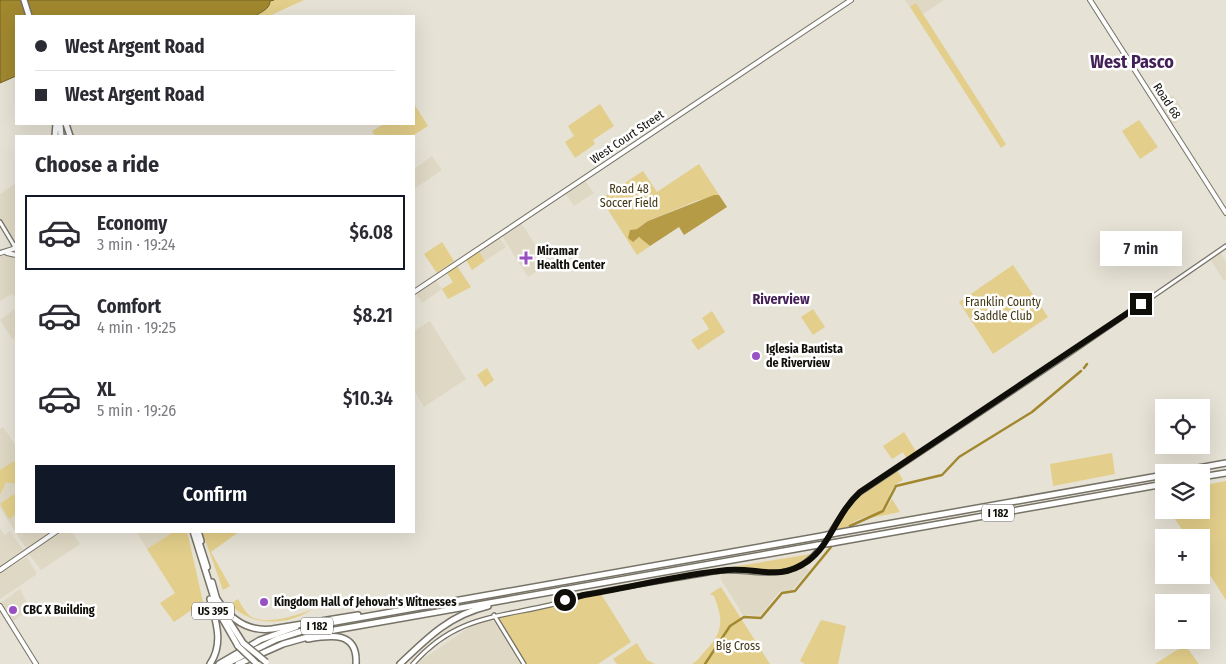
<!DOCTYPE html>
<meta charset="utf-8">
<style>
body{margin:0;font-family:"Fira Sans Condensed",sans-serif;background:#f2f2f3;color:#2b2b33;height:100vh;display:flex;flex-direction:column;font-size:19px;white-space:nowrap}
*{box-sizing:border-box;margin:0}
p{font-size:16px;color:#7c7c81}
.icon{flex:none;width:28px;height:28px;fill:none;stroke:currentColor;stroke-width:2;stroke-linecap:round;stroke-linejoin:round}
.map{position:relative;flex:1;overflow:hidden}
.drawer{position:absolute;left:15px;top:135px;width:400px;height:398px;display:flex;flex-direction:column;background:#fff;border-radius:0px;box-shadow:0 5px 20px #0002}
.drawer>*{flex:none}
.banner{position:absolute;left:15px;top:15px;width:400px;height:110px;border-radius:0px;box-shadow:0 5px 20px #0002;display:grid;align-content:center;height:110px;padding:0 20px;background:#fff}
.tools{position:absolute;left:1155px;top:399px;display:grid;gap:10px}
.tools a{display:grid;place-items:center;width:55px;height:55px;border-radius:0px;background:#fff;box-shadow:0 5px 20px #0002;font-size:25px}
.end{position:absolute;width:22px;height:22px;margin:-11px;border:6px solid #0f0e09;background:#fff;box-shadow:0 0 0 2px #fff}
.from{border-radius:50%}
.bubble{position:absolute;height:35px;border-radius:0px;background:#fff;box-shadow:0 5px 20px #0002;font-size:16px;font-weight:600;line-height:35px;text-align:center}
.banner b{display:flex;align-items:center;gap:18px;height:48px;font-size:19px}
.banner b+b{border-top:1px solid #e1e1e2}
.banner i{width:12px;height:12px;background:#2b2b33}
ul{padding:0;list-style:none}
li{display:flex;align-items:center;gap:15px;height:75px;margin:0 10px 8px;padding:0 10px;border:2px solid transparent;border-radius:0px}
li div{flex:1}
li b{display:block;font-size:19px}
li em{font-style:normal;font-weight:600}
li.on{border-color:#111827}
li>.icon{width:45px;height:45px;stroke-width:1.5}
h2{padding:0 20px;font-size:22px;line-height:60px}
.button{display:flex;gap:10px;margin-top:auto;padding:10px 20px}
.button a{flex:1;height:58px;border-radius:0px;background:#111827;color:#fff;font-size:20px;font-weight:600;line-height:58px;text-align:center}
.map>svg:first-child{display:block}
.built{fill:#dfd8c4}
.green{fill:#e3cf8b}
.forest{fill:#b59b45}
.water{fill:#a1882f;stroke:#756324}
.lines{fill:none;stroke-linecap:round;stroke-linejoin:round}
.canal{stroke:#a1882f;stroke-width:2.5}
.secondary-casing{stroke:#767267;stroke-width:5.5}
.primary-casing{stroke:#767267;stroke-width:6}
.motorway-casing{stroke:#767267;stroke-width:8}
.secondary{stroke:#fff;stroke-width:3}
.primary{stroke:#fff;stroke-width:4}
.motorway{stroke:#fff;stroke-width:5}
.motorway-bridge-casing{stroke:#767267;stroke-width:8;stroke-linecap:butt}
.motorway-bridge{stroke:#fff;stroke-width:5}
.route{stroke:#0f0e09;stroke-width:6}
.poi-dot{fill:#9950c2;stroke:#fff;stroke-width:2}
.labels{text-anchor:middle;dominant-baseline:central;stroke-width:5;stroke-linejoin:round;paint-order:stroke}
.shield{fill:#fff;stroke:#575653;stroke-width:1}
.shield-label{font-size:11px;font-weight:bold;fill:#0f0e09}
.street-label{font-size:12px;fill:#0f0e09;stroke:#fff}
.park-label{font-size:12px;fill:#413611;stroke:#fff}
.poi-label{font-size:12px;font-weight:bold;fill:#0f0e09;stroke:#fff;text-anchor:start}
.neighbourhood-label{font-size:14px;font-weight:bold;fill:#432057;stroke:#fff}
.district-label{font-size:18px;font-weight:bold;fill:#432057;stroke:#fff}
</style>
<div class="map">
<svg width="1226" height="664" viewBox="0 0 1226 664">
<rect width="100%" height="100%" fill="#e6e2d5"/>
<g class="built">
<path d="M905,0H944L923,14L916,3L910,7Z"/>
<path d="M1173,95L1182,108L1174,113L1179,121L1172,125L1159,105Z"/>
<path d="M432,156L442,170L414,189V169Z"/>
<path d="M585,181L594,193L574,206L566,194Z"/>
<path d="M16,183V243L15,244L0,220V194Z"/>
<path d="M521,223L548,264L528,277L502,236Z"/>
<path d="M499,237L506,247L485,261L479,251Z"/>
<path d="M1220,252L1226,262V280L1224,281L1210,259Z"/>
<path d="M10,254L16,256V299L12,294L0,301V256Z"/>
<path d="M436,280L442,289L422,303L416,293Z"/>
<path d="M16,308V337L13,340L0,320Z"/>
<path d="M430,321L466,379L424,407L414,390V331Z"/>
<path d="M3,427L16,446V531H52L26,548L0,508V429Z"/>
<path d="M0,528L5,535L10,531L23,550L0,566Z"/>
<path d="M63,531H71L80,544L41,570L29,554Z"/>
<path d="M136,531H175L147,549Z"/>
<path d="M27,557L37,574L0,599V573Z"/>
<path d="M804,566L809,571L807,573L792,590L779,592L760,616L743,615L720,578L722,574L732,573L764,576L785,574Z"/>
<path d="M20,589L30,609L12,622L1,603Z"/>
<path d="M490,619L495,623L520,664H416L471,626Z"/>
</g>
<g class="green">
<path d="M261,0H304L269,16H240Z"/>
<path d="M916,3L1006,144L1001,148L910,7Z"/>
<path d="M414,104L428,126L412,136H375L372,131L384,124H414Z"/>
<path d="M600,104L614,126L593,140L595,144L575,158L565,142L574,136L568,126Z"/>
<path d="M1139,120L1158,147L1140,159L1122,131Z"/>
<path d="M699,164L719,195L696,201L648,221L637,229L630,230L637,238H641L650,246L637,255L601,199L643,171L657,192Z"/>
<path d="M442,242L454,261L437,273L424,254Z"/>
<path d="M479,251L485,261L472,270L466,260Z"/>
<path d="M1013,265L1048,317L993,354L959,302Z"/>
<path d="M457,266L471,287L448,299L442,289L453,282L447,273Z"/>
<path d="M813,309L825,327L813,335L801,317Z"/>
<path d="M712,311L725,332L698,350L691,340L709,329L702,318Z"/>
<path d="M487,368L494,380L485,387L477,375Z"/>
<path d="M904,432L917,453L907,460L903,452L892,459L883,446Z"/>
<path d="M1112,453L1115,474L1053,486L1050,464Z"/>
<path d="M14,461L16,462V484L6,482L0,495V470Z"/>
<path d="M897,470L903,480C884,489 894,502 880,511C872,516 852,519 849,527L834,530C848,501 871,487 897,470Z"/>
<path d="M1226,481V600L1201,561V538L1187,537L1169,510H1201V486Z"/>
<path d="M14,494L16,498V514L9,519L0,504Z"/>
<path d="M892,499L900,512L870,518L885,510Z"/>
<path d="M175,531H187L203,602L174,622L160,603L175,593L147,549Z"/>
<path d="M202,531H240L211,552L230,586L223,590Z"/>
<path d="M811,554C793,580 751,570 726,568Z"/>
<path d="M721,587L770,664H692C699,660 700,656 706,650C724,631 723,619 714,596L710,594Z"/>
<path d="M601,594L631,642L598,664H525L497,617Z"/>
<path d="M238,599C241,604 244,611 249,615C262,627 299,615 313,609C288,626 251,627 230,604Z"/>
<path d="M821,620L846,626L838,664H805L800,661Z"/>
<path d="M637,643L647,660L655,664H617L613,659Z"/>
<path d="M1185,645L1199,664H1155Z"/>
</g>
<path class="forest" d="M714,195H719L727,207L684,235L679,227L650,246L639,237L633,242L628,238L630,230L637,229L648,221Z"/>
<path class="water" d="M0,0H274L270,1C270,9 261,12 255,16H16V76L0,83Z"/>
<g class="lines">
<g class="canal">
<path d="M1084,368L1087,364"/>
<path d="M850,526L883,511L896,486L942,475L959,457L1032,412L1081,371"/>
<path d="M705,664L730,626L744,617L761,618L782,593L795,591L831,547"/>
</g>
<defs>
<g id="secondary">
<path d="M0,222L15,247"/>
<path d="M494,615L524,664"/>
<path d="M413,664C454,617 494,618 550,605C561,602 572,598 583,595C627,586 671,580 715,572C738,568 759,576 781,572C825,565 830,518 860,493L1069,354L1226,246"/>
</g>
<g id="primary">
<path d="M1090,0L1226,213"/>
<path d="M0,253L16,248"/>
<path d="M7,253L16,255"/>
<path d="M414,292L851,0"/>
<path d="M0,570L57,531"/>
<path d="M0,606L36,664"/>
</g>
<g id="motorway">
<path d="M24,0L29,16"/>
<path d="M60,124L61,136"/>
<path d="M66,124L70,136"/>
<path d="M55,136L56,124"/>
<path d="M15,246L16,245"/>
<path d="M1176,472L1226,463"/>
<path d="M1201,477L1226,473"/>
<path d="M193,531L218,611L238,646"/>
<path d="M198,531L201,541"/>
<path d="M836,533L1164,475"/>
<path d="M198,539L207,567"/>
<path d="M832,543L1164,484"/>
<path d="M212,582L217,600"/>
<path d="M217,599C230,619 247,632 272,629L358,615"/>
<path d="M222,610L243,643"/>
<path d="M308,639C331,635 358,631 356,664"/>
<path d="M210,664C224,643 216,622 210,599"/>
<path d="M219,664L260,640L296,627"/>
<path d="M226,664L277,639L324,624L822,536"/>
<path d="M238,664L283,644L329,631L818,545"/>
<path d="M400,664C428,637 450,615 488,606"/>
</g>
</defs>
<use href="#secondary" class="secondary-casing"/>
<use href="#primary" class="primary-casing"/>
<use href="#motorway" class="motorway-casing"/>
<use href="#secondary" class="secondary"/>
<use href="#primary" class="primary"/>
<use href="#motorway" class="motorway"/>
<defs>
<g id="motorway-bridge">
<path d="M822,536L836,533"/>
<path d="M818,545L832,543"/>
<path d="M243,643L266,662"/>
<path d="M238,646L257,664"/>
</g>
</defs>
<use href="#motorway-bridge" class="motorway-bridge-casing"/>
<use href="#motorway-bridge" class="motorway-bridge"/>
</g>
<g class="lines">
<path class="route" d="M565,600L584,595C632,587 679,575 727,570C757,567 779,582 808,561C831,544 836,514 860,492L1141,304"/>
</g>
<g class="poi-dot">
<path d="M523.5 250.5h5v5h5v5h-5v5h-5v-5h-5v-5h5z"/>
<circle cx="756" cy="356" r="5"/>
<circle cx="264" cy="602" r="5"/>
<circle cx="13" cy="610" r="5"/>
</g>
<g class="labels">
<g class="shield">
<rect x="982" y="504.5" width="32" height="17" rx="4"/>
<rect x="192" y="602.5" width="42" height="17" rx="4"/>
<rect x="301" y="617.5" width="32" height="17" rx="4"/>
</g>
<g class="shield-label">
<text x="998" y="513">I 182</text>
<text x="213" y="611">US 395</text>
<text x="317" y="626">I 182</text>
</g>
<g class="street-label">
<text transform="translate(1167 101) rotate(57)">Road 68</text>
<text transform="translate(627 137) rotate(-34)">West Court Street</text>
</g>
<g class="park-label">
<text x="629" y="189">Road 48<tspan x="629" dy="14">Soccer Field</tspan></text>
<text x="1003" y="302">Franklin County<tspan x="1003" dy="14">Saddle Club</tspan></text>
<text x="738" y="646">Big Cross</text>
</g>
<g class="poi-label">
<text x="537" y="251">Miramar<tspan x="537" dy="14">Health Center</tspan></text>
<text x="766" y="349">Iglesia Bautista<tspan x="766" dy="14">de Riverview</tspan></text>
<text x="274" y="602">Kingdom Hall of Jehovah's Witnesses</text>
<text x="23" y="610">CBC X Building</text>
</g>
<g class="neighbourhood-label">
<text x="781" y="299">Riverview</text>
</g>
<g class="district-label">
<text x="1132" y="62">West Pasco</text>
</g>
</g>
</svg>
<div class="tools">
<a><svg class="icon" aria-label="locate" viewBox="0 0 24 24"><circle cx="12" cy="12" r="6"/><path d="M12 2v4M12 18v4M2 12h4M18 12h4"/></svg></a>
<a><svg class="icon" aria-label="layers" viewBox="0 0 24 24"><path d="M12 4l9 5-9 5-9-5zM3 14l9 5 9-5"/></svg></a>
<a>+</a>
<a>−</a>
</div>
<i class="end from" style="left:565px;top:600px"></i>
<i class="end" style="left:1141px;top:304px"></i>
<div class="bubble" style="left:1100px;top:231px;width:82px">7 min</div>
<div class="banner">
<b><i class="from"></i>West Argent Road</b>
<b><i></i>West Argent Road</b>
</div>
<section class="drawer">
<h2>Choose a ride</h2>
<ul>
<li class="on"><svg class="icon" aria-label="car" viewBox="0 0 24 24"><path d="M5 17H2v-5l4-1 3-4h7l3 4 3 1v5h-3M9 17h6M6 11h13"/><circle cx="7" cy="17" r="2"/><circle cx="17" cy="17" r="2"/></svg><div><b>Economy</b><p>3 min · 19:24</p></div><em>$6.08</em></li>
<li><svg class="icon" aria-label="car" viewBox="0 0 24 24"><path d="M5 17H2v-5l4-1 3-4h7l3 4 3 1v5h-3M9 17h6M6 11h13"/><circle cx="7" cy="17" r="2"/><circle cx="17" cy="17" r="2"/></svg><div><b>Comfort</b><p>4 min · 19:25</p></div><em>$8.21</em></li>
<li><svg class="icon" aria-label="car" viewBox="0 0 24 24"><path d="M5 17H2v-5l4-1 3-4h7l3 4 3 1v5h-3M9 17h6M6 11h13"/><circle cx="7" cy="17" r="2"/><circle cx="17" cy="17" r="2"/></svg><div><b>XL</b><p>5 min · 19:26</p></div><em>$10.34</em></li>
</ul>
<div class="button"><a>Confirm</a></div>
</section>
</div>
